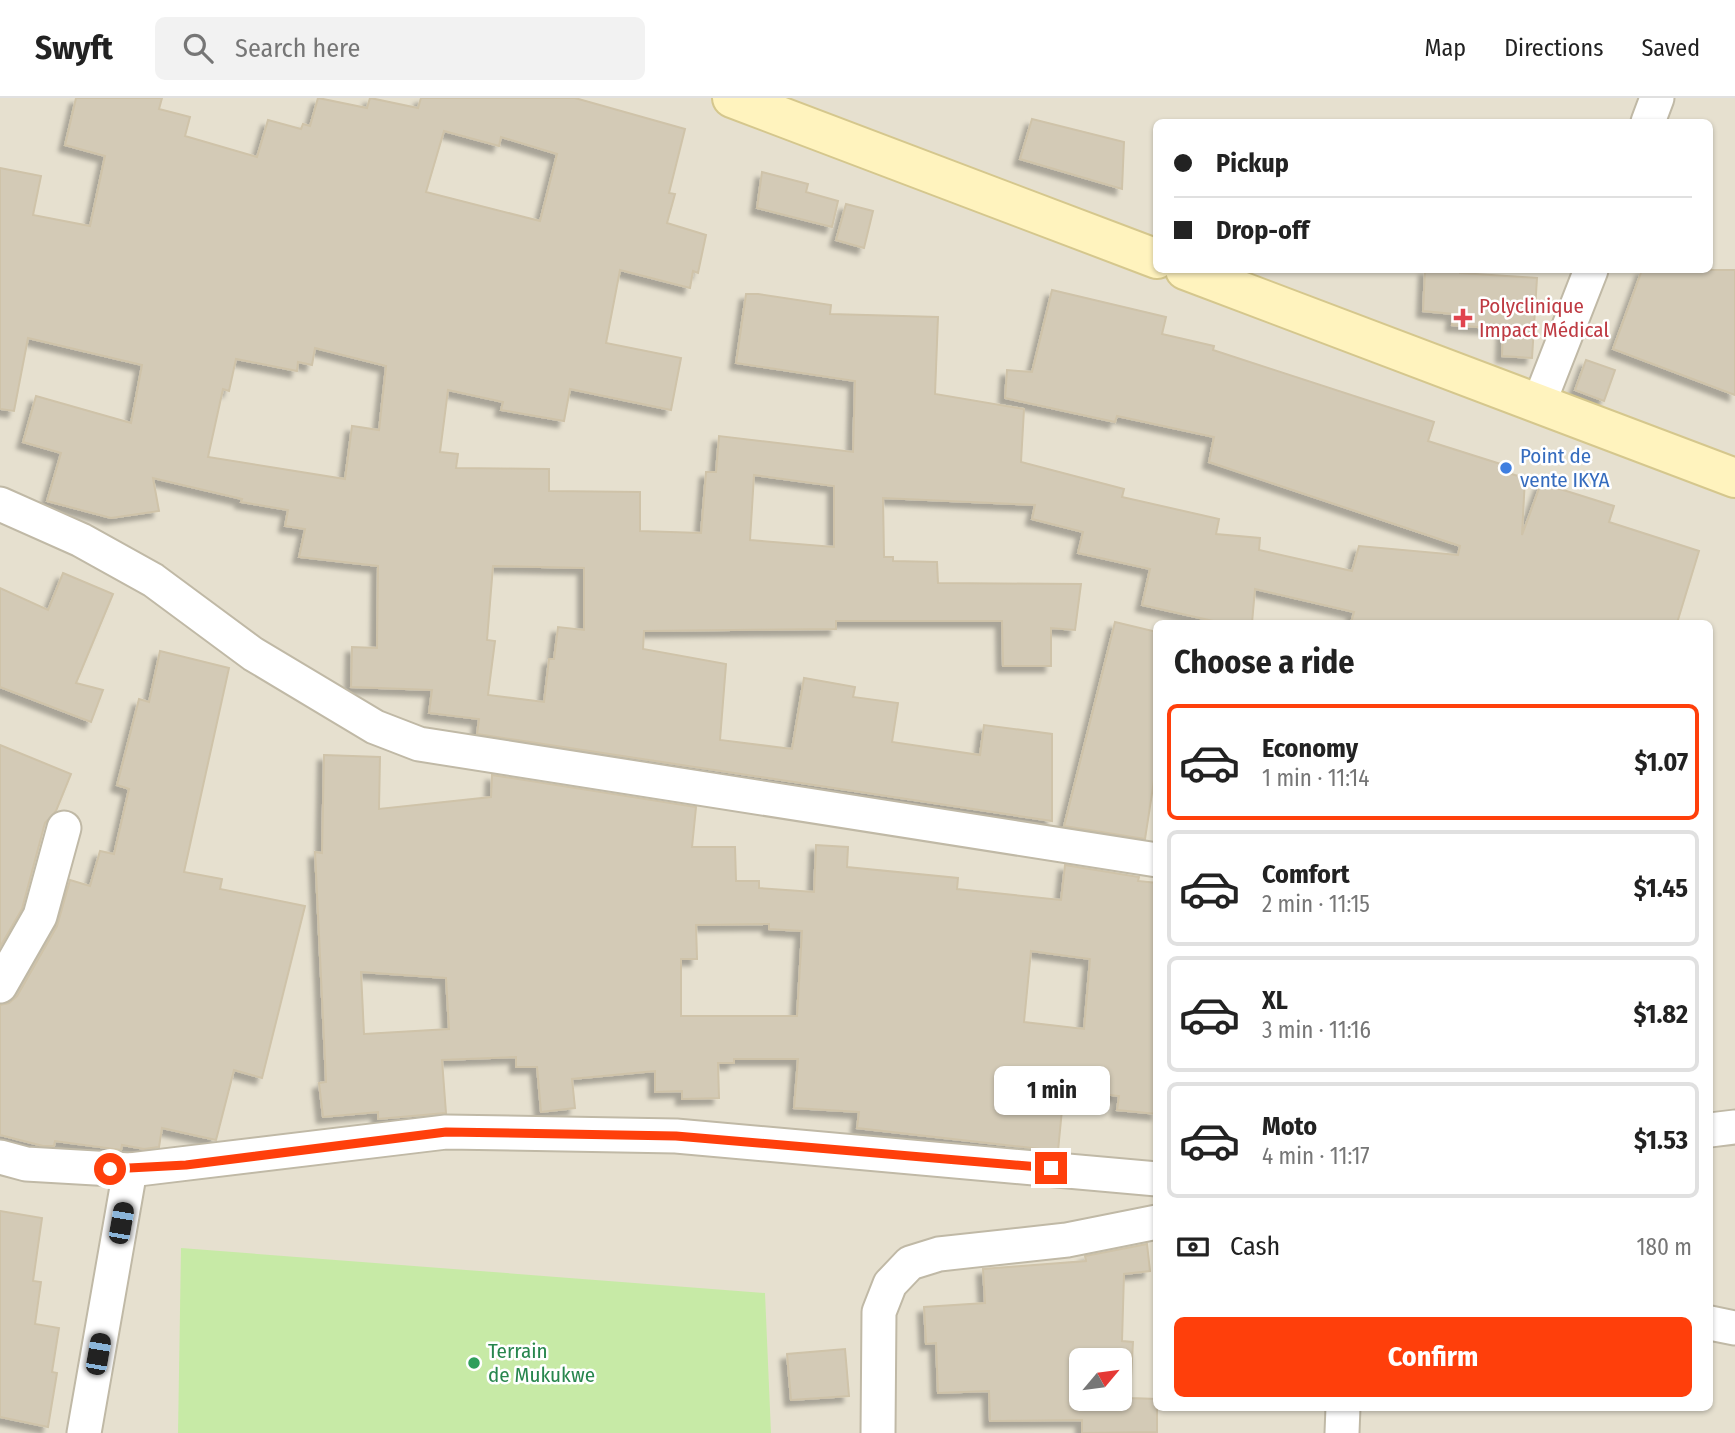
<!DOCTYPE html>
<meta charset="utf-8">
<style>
body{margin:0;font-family:"Fira Sans Condensed",sans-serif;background:#f2f2f2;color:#222;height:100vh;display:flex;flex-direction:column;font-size:26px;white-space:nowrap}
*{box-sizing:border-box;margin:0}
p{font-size:23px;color:#767676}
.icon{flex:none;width:38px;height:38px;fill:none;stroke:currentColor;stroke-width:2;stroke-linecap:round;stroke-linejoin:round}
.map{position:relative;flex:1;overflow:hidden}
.drawer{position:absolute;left:1153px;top:522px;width:560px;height:791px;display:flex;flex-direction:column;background:#fff;border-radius:10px;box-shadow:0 2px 5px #0004}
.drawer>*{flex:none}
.banner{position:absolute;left:1153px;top:21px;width:560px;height:154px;border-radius:10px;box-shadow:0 2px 5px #0004;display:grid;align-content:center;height:154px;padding:0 21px;background:#fff}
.needle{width:46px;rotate:61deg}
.buttons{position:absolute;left:1069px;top:1250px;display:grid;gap:14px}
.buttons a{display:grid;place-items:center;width:63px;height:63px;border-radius:10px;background:#fff;box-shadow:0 2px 5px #0004;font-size:35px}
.end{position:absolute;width:32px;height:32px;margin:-16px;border:9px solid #ff3f0b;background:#fff;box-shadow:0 0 0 4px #fff}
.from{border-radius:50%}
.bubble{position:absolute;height:49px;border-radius:10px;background:#fff;box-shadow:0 2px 5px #0004;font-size:23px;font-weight:700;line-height:49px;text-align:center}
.car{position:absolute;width:21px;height:42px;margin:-21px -10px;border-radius:9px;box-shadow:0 0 5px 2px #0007;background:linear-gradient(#222 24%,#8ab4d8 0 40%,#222 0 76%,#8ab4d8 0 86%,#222 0)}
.banner b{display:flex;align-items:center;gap:24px;height:66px;font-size:26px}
.banner b+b{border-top:2px solid #e0e0e0}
.banner i{width:18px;height:18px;background:#222}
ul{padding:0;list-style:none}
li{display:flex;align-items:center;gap:21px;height:116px;margin:0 14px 10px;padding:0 7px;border:4px solid #e0e0e0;border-radius:10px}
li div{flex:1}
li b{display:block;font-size:26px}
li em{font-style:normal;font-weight:700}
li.selected{border-color:#ff3f0b}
li>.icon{width:63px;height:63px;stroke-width:1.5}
h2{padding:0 21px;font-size:32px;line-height:84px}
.pay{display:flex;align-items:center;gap:18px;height:77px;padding:0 21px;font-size:26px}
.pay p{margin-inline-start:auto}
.action{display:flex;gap:14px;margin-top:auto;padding:14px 21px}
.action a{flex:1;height:80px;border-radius:10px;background:#ff3f0b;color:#fff;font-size:28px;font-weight:700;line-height:80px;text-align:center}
header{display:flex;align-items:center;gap:42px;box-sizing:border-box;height:98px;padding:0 35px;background:#fff;border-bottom:2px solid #e0e0e0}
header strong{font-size:33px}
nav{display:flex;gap:38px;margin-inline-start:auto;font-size:24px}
.search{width:490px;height:63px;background:#f2f2f2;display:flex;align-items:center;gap:18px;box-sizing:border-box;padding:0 24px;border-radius:10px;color:#767676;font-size:26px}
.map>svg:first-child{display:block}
.residential{fill:#e6e0cf;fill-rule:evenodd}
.pitch{fill:#c7eaa6}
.building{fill:#d3cab6;stroke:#cfc3a9;stroke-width:2;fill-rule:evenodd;filter:url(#shadow)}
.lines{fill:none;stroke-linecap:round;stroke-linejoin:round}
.street-casing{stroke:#c0b9a6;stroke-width:37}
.secondary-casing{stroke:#d5c78d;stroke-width:42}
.street{stroke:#fff;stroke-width:33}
.secondary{stroke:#fff3be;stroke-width:38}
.route{stroke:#ff3f0b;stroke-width:9}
.health-dot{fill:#e0444e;stroke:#fff;stroke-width:2.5}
.shop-dot{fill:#3f7fe0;stroke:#fff;stroke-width:2.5}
.leisure-dot{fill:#2e9e5b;stroke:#fff;stroke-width:2.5}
.labels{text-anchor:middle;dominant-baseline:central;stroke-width:5;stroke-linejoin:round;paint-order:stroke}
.health-label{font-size:21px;fill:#be3a42;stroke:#fff;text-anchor:start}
.shop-label{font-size:21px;fill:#366cbe;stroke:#fff;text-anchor:start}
.leisure-label{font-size:21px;fill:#27864d;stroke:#fff;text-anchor:start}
</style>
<header>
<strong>Swyft</strong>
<div class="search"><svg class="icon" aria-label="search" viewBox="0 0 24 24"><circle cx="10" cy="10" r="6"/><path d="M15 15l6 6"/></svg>Search here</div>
<nav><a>Map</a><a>Directions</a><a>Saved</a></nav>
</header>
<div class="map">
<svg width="1735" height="1335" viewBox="0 0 1735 1335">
<defs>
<filter id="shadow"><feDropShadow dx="-6" dy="6" stdDeviation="2" flood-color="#0004"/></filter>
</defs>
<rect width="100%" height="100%" fill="#f2eee1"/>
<path class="residential" d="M0,0H1735V1335H0ZM1157,24H1710V172H1157ZM1157,525H1710V1309H1157ZM1082,1262H1120V1300H1082Z"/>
<path class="pitch" d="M181,1150L765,1195L771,1335H178Z"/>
<g class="building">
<path d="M76,0H162L159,11L190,19L185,38L257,59L268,22L301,31L303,26L310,28L318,0L367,10L370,0L418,10L421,0H575L685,31L669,95L675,96L667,125L706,137L698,175L693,173L690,190L620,172L606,245L681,260L671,312L570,291L564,323L501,312L503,304L448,292L440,354L458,356L456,370L549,371V393L640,394V433L701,435L706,374H716L719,338L853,354L855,283L736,265L746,196H758L831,207L830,216L938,219L935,296L1024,311L1021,364L1124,391L1122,399L1219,421L1216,436L1260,440L1259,452L1352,473L1359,448L1458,457L1460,448L1209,364L1214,339L1117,318L1115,324L1005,300L1007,272L1032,274L1052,192L1166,219L1162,236L1214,248L1213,252L1434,324L1428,343L1510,369L1508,375L1525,380L1522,437L1541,385L1614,408L1609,424L1699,453L1677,525H1351L1354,514L1255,491L1252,525H1222L1142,507L1150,471L1078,455L1083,434L1032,421L1035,407L883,400L884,459H893V463L937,464L938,485L1081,486L1075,532L1051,530V568H1003L1002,523H836V531L644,533L643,551L726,566L720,642L792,651L804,580L855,589L853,599L898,605L892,644L980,657L984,627L1052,636V723L477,636L479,621L429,615L432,592L351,589L352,549L377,550L378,468L299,459L305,431L285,428L288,412L241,404L242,401L153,380L159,413L111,420L47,403L61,355L23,344L36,298L131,325L142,267L28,240L14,313L0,311V70L41,78L33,117L90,128L105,58L65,47ZM444,33L499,48L501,39L557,56L540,123L426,94ZM315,250L386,268L379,332L352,328L345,381L208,359L223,291L229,293L236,261L297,273L298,264L312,267ZM754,377L834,388V449L750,442ZM493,468L584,470V532L558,529L554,561H549L544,604L488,597L495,543L487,542Z"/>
<path d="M1032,21L1124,44L1122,91L1020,61Z"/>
<path d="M762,74L808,86L806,94L838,103L832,129L757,110Z"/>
<path d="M846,106L873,113L864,150L836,142Z"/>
<path d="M1425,172H1460V175L1537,180L1532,260L1502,258L1503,231L1452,227L1453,216L1423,213Z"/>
<path d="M1642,172H1735V297L1613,251Z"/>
<path d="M1586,262L1615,272L1604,303L1575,292Z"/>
<path d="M63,475L113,496L76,585L103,592L91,624L0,589V490L48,512Z"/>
<path d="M1115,524L1157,534V663L1145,741L1064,728Z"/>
<path d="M160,553L229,570L184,774L222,781L220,791L305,808L262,980L234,972L216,1042L162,1030L159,1049L144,1051L122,1047L121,1052L55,1043L54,1048H43L0,1037V907L9,905L17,898L57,828L70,782L90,788L100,753L114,756L129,691L117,687L139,601L149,604Z"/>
<path d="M0,647L71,676L56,713L45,725L22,811L0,849Z"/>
<path d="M324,657L380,659L379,711L491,699L492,677L696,709L692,749H735L736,783H759V790L814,794L816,747L848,749L847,769L958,780L957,791L1061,802L1065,767L1139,779L1138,783L1157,785V1016L1117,1012L1119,998L1064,991L1058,1053L857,1030L859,1014L794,1010L798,961H734V965H718L719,1000L682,1001V993L655,994V973L572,981L575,1010L541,1014L537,969H516V959L442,962L446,1015L378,1021V1014L323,1019L319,985L326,984L315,754L322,755ZM769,826V831L802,833L797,918H681V861H697L696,827ZM1031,853L1090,861L1084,931L1024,924ZM361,874L446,880L449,931L364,936Z"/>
<path d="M0,1113L42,1120L33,1183L41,1184L35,1226L59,1230L52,1274L57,1275L48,1329L0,1319Z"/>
<path d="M1147,1146L1150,1173L1124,1176L1122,1243L1133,1244L1130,1300L1157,1301V1334L1082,1335V1322L990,1323L989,1293L938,1295L936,1245L926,1246L924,1209L985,1205L983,1171L1086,1163L1085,1158ZM1082,1262H1120V1300H1082Z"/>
<path d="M845,1251L849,1298L791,1302L787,1256Z"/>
</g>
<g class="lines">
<defs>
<g id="street">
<path d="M1648,24L1657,0"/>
<path d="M1539,305L1591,172"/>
<path d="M0,406L81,442L153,482L253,556L375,629L419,646L1157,762"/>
<path d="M0,888L40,818L64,730"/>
<path d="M1710,1032L1735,1029"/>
<path d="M0,1059L26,1066L130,1072L446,1034L676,1038L1157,1081"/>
<path d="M1710,1225L1735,1230"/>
<path d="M84,1335L130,1072"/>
<path d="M878,1335L879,1214L890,1186L910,1165L939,1156L1067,1142L1157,1124"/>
<path d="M1342,1335L1343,1309"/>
</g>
<g id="secondary">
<path d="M732,0L1157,161"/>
<path d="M1185,172L1735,380"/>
</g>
</defs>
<use href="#street" class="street-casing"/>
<use href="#secondary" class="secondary-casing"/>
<use href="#street" class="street"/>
<use href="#secondary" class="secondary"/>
</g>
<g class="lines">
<path class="route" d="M110,1071L186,1067L446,1034L676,1038L1051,1070"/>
</g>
<path class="health-dot" d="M1459.5 209.5h7v7h7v7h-7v7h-7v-7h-7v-7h7z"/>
<circle class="shop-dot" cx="1506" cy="370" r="7"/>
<circle class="leisure-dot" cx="474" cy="1265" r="7"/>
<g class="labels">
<g class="health-label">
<text x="1479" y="208">Polyclinique<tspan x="1479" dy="24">Impact Médical</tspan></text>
</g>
<g class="shop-label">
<text x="1520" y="358">Point de<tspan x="1520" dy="24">vente IKYA</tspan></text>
</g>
<g class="leisure-label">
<text x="488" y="1253">Terrain<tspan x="488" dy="24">de Mukukwe</tspan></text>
</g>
</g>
</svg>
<div class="buttons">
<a><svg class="needle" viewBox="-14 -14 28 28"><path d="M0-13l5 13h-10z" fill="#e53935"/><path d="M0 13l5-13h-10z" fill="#767676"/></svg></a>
</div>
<i class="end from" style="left:110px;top:1071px"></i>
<i class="end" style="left:1051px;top:1070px"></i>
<div class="bubble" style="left:994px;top:968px;width:116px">1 min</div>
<i class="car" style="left:121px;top:1125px;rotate:10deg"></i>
<i class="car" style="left:98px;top:1256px;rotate:10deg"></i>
<div class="banner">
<b><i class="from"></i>Pickup</b>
<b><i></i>Drop-off</b>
</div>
<section class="drawer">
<h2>Choose a ride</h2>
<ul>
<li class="selected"><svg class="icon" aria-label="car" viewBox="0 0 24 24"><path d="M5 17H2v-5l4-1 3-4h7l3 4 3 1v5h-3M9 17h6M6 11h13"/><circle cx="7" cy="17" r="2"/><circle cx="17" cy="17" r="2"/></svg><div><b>Economy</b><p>1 min · 11:14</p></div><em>$1.07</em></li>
<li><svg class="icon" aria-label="car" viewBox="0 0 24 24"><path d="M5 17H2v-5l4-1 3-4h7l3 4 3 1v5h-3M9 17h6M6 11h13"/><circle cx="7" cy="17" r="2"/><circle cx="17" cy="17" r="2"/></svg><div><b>Comfort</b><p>2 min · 11:15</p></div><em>$1.45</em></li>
<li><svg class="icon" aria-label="car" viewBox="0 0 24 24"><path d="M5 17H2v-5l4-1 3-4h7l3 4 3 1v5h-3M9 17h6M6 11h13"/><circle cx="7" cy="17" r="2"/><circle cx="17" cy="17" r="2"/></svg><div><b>XL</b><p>3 min · 11:16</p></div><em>$1.82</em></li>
<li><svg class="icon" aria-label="car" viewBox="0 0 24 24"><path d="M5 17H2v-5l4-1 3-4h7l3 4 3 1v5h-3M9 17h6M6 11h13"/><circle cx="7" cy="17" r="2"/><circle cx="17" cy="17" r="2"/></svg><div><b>Moto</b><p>4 min · 11:17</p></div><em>$1.53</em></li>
</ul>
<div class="pay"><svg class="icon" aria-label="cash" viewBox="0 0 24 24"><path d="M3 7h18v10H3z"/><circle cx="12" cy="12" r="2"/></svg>Cash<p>180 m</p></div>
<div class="action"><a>Confirm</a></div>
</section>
</div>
